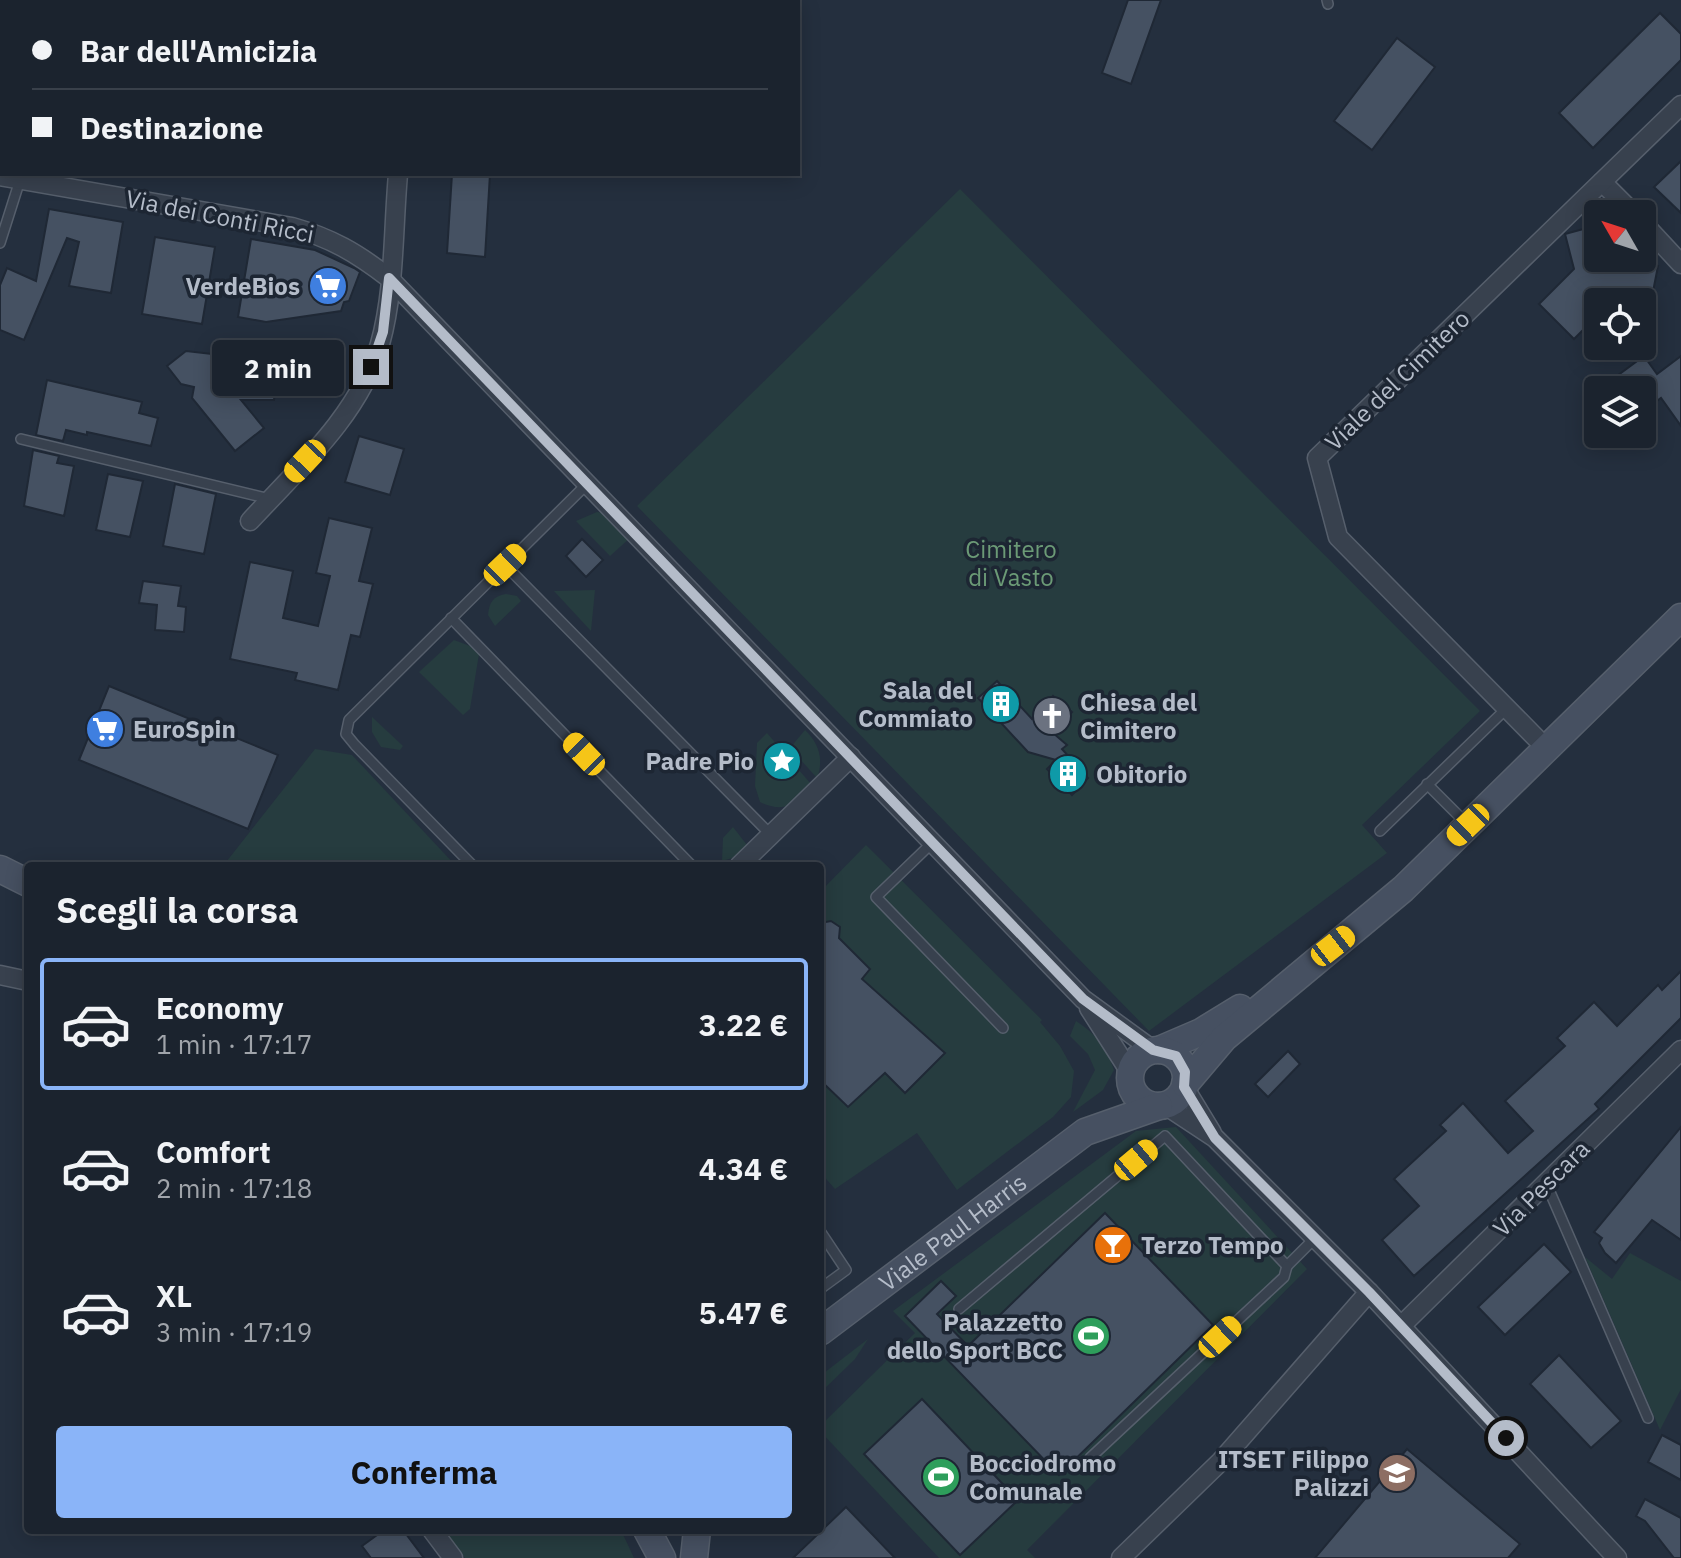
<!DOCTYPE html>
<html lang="it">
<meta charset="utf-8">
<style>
body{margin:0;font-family:"IBM Plex Sans",sans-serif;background:#242b36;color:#f1f3f6;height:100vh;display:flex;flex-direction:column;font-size:30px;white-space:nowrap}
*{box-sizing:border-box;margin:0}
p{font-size:26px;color:#a0a4aa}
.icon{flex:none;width:44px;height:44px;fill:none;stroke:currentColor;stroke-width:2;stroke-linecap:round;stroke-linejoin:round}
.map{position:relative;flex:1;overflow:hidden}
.details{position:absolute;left:24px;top:862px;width:800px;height:672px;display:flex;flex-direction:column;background:#1b232e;border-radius:8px;box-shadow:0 4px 20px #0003,0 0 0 2px #39404a}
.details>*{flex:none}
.banner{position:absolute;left:0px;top:0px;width:800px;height:176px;box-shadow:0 4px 20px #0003,0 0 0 2px #39404a;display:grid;align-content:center;height:176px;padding:0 32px;background:#1b232e}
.needle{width:52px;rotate:309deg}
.tools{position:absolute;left:1584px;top:200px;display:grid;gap:16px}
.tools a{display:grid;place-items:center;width:72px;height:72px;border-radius:8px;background:#1b232e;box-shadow:0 4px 20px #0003,0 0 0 2px #39404a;font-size:40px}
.end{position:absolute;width:36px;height:36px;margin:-18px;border:10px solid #b4bcc9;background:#111;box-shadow:0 0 0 4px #111}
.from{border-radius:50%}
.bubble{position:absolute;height:56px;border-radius:8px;background:#1b232e;box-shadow:0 4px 20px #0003,0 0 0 2px #39404a;font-size:26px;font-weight:700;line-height:56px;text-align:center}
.car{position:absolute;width:24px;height:48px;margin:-24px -12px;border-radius:10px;box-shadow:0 0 6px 2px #0007;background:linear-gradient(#f5c518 24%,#345 0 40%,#f5c518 0 76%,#345 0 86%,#f5c518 0)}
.banner b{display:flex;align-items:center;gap:28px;height:76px;font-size:30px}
.banner b+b{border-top:2px solid #39404a}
.banner i{width:20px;height:20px;background:#f1f3f6}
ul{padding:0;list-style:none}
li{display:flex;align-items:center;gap:24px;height:132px;margin:0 16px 12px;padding:0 16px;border:4px solid transparent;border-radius:8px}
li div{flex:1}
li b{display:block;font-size:30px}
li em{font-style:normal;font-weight:700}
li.selected{border-color:#8ab4f8}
li>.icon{width:72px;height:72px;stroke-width:1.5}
h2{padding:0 32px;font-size:36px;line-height:96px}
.action{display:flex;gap:16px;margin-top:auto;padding:16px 32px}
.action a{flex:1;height:92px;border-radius:8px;background:#8ab4f8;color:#111;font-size:32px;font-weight:700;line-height:92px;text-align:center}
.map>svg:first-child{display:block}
.green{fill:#263c3f}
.building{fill:#455162;stroke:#1f2835;stroke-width:2}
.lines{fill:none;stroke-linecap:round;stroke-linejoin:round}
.service-casing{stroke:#565f6c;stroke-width:12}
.minor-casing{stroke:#565f6c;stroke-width:21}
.secondary-casing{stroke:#565f6c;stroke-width:29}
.service{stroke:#38414e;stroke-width:9}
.minor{stroke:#38414e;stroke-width:18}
.secondary{stroke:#465061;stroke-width:26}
.route{stroke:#b4bcc9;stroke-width:10}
.labels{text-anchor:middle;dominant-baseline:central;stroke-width:7;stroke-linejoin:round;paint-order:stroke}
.street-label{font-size:24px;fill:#b4bcc9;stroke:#1d2633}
.poi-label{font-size:24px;font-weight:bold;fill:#b4bcc9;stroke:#1d2633;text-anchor:end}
.park-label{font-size:24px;fill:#6b9a76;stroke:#1d2633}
</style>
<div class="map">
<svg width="1681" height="1558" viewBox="0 0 1681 1558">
<rect width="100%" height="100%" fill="#242f3e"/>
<g class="green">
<path d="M960,189L1480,711L1362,825L1387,853L1149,1031L637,506Z"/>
<path d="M597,512L604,513L631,537L610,556L576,521Z"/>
<path d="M595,590L591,631L554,591Z"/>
<path d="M506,594L517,596L521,601L495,626L488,615C489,603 493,596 506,594Z"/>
<path d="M454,640L470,646L479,654L470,709L463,715L419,672Z"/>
<path d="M372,717L403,746L400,750L381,747L372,732Z"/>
<path d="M805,730C819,743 824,760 817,778L790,748Z"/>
<path d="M767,733L811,784C801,806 781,813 760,802L755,786L757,743Z"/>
<path d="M315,749L352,755L456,866H223Z"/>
<path d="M733,827L747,845L736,857L722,861L723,838Z"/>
<path d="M866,845L1042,1020L1040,1022L1060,1046L1074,1071L1071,1097L1053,1117L957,1190L917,1133L835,1189L820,1172V892Z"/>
<path d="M1076,1021C1096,1034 1107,1048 1114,1070L1103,1090L1073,1112L1095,1070L1088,1054L1070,1036Z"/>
<path d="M1176,1127L1307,1269L1027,1550L1035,1558H939L820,1431V1426L915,1333L893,1311L1136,1131Z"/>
<path d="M1630,1253L1681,1281V1389L1660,1430L1585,1257L1612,1279Z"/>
<path d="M868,1339L855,1359L820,1393V1376Z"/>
<path d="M444,1530H621L634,1558H465Z"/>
</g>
<g class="building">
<path d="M1128,0H1161L1131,84L1102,73Z"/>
<path d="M1660,13L1681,34V60L1593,148L1559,113Z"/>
<path d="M1397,38L1435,67L1372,150L1334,121Z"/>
<path d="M1681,161V213L1654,187Z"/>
<path d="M452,174H490L485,257L447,253Z"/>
<path d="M49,209L123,222L111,293L69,286L79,242L67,238L24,340L0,330V285L7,268L36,281Z"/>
<path d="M1598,225V258L1658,266L1651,302H1598V315L1574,339L1539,304L1574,269L1565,234Z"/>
<path d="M155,237L215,247L202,324L142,314Z"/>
<path d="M251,239L315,250L354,268L360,272L349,301L344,302L341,311L266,322L238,317Z"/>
<path d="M276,347L314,354L308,396L275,391L274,400H241L264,428L235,451L192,398L194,387L181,384L167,366L186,351L274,361Z"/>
<path d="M1644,356L1657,374L1681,356V426L1661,398L1642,412V390H1598Z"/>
<path d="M47,380L142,402L139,413L158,418L151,446L87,432V435L66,430L63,441L36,435Z"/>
<path d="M359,436L404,449L390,495L345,482Z"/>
<path d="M33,450L59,456L57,463L74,466L64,516L24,506Z"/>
<path d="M108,474L143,481L130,537L96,530Z"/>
<path d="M175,484L216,494L204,554L163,546Z"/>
<path d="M329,518L372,528L359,581L373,584L360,637L351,635L338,690L295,680L297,673L230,659L250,562L293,571L283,618L318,626L330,576L316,573Z"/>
<path d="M582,539L603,560L586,577L566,556Z"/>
<path d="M143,581L181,586L178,606L186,607L184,632L155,630L157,605L139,603Z"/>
<path d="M997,681L1032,719L1053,696L1072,712L1053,733L1067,745L1062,749L1088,778L1072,795L1047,769L1056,760L1028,752L978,698Z"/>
<path d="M109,686L278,755L248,829L79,760Z"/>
<path d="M831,921L840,927L839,938L870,969L862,979L945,1053L905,1093L885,1073L848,1107L820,1080V923Z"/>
<path d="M1681,971V1018L1595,1104L1599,1109L1414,1276L1382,1240L1419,1206L1394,1179L1446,1131L1440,1125L1463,1103L1508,1153L1533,1131L1505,1101L1565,1046L1557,1038L1594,1002L1617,1026L1658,985L1662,990Z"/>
<path d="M1288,1051L1300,1064L1268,1097L1255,1084Z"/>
<path d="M1681,1127V1240L1652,1220L1616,1263L1605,1253L1599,1243L1602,1238L1594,1232Z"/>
<path d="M1105,1213L1213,1325L1059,1475L905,1316L941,1281L956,1296L937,1314L968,1346Z"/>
<path d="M1544,1244L1571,1272L1505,1335L1478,1307Z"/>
<path d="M1559,1355L1621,1421L1591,1448L1530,1384Z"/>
<path d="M922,1399L1018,1500L960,1555L864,1454Z"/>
<path d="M1662,1435L1681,1445V1480L1648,1462Z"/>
<path d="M1407,1449L1520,1544L1508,1558H1315Z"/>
<path d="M1645,1499L1681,1518V1558H1674L1645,1521L1636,1516Z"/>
<path d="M846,1507L895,1558H793Z"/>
<path d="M384,1530H403L424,1558H371L362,1546Z"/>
</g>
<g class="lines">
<defs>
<g id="service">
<path d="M1327,0L1328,4"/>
<path d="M0,243L20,180"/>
<path d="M21,439L270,499"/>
<path d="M505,565L771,835"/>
<path d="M451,618L692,866"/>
<path d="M1427,784L1467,824"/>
<path d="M1380,831L1507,708"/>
<path d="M933,842L876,897L1003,1028"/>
<path d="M473,866L355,745L346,734L349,720L587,484"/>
<path d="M1546,1183L1648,1418"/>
<path d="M820,1231L846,1270L820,1289"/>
<path d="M959,1309L1165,1136L1287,1266L1315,1238"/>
<path d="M1090,1458L1284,1277L1287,1266"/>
</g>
<g id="minor">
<path d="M410,2V0"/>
<path d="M581,2V0"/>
<path d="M0,176L292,227C331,238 357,253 389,278L1083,999L1153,1050"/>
<path d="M1602,182L1634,214"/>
<path d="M1642,222L1681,264"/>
<path d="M250,521C298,469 360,414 380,344C395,291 393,229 398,174"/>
<path d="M1546,748L1338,537L1317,458L1681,105"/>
<path d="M739,866L851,757"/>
<path d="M0,975L28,981"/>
<path d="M1089,1008L1130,1072"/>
<path d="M1184,1087L1212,1133"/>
<path d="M1165,1105L1215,1138L1369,1292L1617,1558"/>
<path d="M1401,1326L1681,1050"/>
<path d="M432,1530L453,1558"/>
<path d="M1121,1558L1221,1461L1369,1292"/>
</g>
<g id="secondary">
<path d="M0,869L28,883"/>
<path d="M1159,1050L1201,1032L1240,1008"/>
<circle cx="1158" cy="1078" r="28"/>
<path d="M1185,1084L1224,1038L1403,889L1681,617"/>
<path id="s1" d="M820,1332L1085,1132L1159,1106"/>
<path d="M647,1530L662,1558"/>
<path d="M694,1558L697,1530"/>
</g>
</defs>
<use href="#service" class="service-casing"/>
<use href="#minor" class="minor-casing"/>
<use href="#secondary" class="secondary-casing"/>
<use href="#service" class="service"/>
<use href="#minor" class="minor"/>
<use href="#secondary" class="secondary"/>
</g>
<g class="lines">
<path class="route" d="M371,367L383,332L389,278L1083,999L1153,1050L1176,1056L1185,1072L1184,1087L1215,1138L1369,1292L1506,1438"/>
</g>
<defs>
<symbol id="supermarket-disc" viewBox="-11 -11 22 22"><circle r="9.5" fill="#3f7fe0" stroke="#1d2633"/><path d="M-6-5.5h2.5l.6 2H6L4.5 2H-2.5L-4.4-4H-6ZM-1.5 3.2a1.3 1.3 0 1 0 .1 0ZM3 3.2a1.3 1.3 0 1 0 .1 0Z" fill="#fff"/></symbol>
<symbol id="building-disc" viewBox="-11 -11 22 22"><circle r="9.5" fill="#0f9aa8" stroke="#1d2633"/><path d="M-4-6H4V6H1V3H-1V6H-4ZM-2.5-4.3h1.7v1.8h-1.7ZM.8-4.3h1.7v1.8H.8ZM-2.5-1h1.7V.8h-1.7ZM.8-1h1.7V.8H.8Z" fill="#fff"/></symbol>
<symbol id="church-disc" viewBox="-11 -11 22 22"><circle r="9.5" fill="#6b7280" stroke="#1d2633"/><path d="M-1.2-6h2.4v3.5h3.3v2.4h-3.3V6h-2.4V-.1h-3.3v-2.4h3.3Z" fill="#fff"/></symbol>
<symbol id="sight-disc" viewBox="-11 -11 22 22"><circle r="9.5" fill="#0f9aa8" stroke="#1d2633"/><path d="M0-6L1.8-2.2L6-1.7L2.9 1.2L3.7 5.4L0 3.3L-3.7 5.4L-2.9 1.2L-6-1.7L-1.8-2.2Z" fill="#fff"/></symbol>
<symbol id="bar-disc" viewBox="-11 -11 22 22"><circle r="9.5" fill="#e8710a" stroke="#1d2633"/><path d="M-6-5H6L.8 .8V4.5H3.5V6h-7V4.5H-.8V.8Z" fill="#fff"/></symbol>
<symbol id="stadium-disc" viewBox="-11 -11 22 22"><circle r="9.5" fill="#2e9e5b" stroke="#1d2633"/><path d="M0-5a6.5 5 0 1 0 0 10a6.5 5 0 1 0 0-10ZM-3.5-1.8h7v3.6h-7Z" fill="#fff"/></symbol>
<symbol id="school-disc" viewBox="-11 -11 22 22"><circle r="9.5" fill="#8d6e63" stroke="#1d2633"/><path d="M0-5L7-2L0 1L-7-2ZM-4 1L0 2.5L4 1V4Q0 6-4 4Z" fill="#fff"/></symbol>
</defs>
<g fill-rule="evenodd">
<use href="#supermarket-disc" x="306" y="264" width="44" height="44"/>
<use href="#building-disc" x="979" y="682" width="44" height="44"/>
<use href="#church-disc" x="1030" y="694" width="44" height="44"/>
<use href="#supermarket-disc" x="83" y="707" width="44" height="44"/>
<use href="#sight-disc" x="760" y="739" width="44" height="44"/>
<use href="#building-disc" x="1046" y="752" width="44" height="44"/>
<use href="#bar-disc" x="1091" y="1223" width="44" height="44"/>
<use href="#stadium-disc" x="1069" y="1314" width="44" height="44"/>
<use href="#school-disc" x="1375" y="1451" width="44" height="44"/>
<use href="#stadium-disc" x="919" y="1455" width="44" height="44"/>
</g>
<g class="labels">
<g class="street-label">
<text transform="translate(220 216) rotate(11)">Via dei Conti Ricci</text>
<text transform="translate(1397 380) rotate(-44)">Viale del Cimitero</text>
<text transform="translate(1541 1188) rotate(-45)">Via Pescara</text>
<text stroke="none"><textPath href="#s1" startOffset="166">Viale Paul Harris</textPath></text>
</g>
<g class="poi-label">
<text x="300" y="286">VerdeBios</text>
<text x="973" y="690">Sala del<tspan x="973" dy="28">Commiato</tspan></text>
<text x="1080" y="702" text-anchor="start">Chiesa del<tspan x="1080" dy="28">Cimitero</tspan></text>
<text x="133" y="729" text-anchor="start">EuroSpin</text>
<text x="754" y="761">Padre Pio</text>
<text x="1096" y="774" text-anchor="start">Obitorio</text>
<text x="1141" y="1245" text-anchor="start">Terzo Tempo</text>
<text x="1063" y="1322">Palazzetto<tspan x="1063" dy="28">dello Sport BCC</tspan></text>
<text x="1369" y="1459">ITSET Filippo<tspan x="1369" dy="28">Palizzi</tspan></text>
<text x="969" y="1463" text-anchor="start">Bocciodromo<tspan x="969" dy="28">Comunale</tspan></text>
</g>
<g class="park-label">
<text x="1011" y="549">Cimitero<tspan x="1011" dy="28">di Vasto</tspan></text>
</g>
</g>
</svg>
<div class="tools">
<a><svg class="needle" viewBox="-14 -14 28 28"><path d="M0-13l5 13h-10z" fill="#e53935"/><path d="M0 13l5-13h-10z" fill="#a0a4aa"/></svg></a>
<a><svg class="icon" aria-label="locate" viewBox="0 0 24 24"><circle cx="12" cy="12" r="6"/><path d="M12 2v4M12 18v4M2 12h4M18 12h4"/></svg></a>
<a><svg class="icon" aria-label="layers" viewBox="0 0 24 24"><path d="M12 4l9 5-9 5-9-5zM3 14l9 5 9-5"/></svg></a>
</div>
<i class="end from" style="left:1506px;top:1438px"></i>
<i class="end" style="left:371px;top:367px"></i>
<div class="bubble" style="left:212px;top:340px;width:132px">2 min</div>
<i class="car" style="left:305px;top:461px;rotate:223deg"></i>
<i class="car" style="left:505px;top:565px;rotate:46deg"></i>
<i class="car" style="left:584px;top:754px;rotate:316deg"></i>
<i class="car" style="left:1468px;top:825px;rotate:226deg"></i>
<i class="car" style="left:1333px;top:946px;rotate:52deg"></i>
<i class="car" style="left:1136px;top:1160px;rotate:50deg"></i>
<i class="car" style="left:1220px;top:1337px;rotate:47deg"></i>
<div class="banner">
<b><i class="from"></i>Bar dell'Amicizia</b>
<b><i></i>Destinazione</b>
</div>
<section class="details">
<h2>Scegli la corsa</h2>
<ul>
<li class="selected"><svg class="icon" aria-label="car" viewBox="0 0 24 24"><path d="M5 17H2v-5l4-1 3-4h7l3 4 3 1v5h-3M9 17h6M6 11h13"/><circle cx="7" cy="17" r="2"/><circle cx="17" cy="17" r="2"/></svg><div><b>Economy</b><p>1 min · 17:17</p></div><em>3.22 €</em></li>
<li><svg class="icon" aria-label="car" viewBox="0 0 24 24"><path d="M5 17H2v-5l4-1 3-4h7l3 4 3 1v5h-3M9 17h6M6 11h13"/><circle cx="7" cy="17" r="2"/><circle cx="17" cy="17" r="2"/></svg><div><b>Comfort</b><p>2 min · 17:18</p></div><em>4.34 €</em></li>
<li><svg class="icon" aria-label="car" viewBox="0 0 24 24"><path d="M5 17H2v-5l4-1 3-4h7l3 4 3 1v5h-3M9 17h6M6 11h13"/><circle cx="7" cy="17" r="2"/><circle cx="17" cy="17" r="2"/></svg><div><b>XL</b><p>3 min · 17:19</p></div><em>5.47 €</em></li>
</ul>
<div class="action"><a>Conferma</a></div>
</section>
</div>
